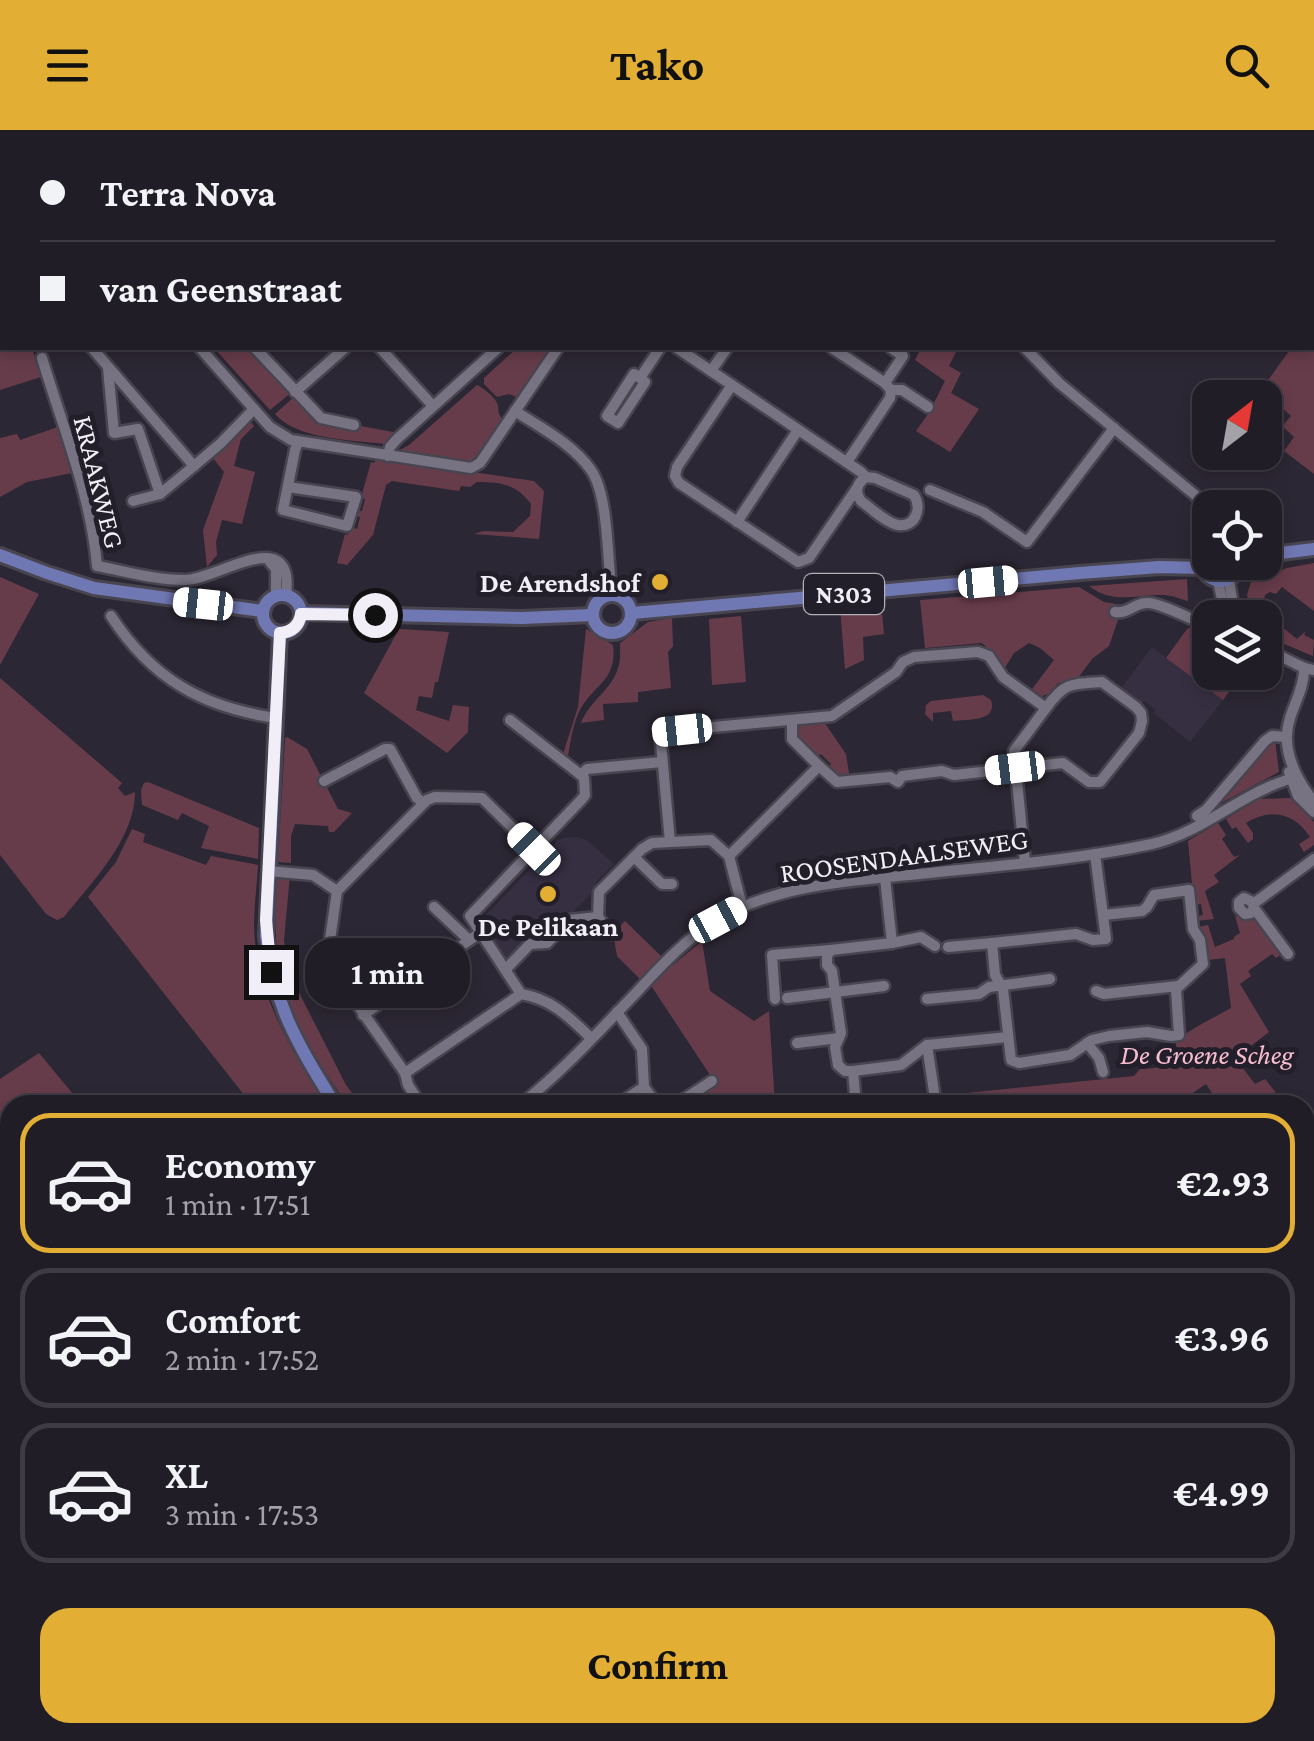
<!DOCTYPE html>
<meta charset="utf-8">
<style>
body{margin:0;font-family:"Crimson Pro",serif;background:#2d2a33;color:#f1f3f6;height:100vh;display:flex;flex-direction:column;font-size:38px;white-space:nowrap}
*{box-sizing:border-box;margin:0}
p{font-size:32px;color:#a2a2a7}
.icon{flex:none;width:55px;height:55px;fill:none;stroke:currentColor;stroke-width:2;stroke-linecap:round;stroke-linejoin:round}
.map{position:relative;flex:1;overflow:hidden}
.drawer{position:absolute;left:0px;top:965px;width:1315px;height:648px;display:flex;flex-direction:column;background:#211d27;border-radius:30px 30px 0 0;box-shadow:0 5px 15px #0003,0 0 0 2px #3e3b44}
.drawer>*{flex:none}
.top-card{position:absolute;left:0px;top:0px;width:1315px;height:220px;box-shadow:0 5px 15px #0003,0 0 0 2px #3e3b44;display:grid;align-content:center;height:220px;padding:0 40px;background:#211d27}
.needle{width:65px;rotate:31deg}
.buttons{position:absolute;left:1192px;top:250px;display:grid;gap:20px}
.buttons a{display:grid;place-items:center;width:90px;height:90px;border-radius:20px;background:#211d27;box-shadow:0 5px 15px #0003,0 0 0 2px #3e3b44;font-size:50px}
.end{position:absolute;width:45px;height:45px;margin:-22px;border:12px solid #f1eef7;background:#111;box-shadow:0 0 0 5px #111}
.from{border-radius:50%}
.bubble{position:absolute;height:70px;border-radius:30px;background:#211d27;box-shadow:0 5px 15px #0003,0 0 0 2px #3e3b44;font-size:32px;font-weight:700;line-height:70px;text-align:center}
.car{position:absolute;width:30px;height:60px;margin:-30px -15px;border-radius:12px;box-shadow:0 0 8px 2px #0007;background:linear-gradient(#fff 24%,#345 0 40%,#fff 0 76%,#345 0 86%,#fff 0)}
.top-card b{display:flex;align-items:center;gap:35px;height:95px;font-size:38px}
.top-card b+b{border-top:2px solid #3e3b44}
.top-card i{width:25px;height:25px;background:#f1f3f6}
ul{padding:18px 0 0;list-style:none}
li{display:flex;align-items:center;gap:30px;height:140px;margin:0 20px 15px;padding:0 20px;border:5px solid #3e3b44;border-radius:30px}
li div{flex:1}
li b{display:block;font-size:38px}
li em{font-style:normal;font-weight:700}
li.active{border-color:#e2ae34}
li>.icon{width:90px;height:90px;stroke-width:1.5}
.action{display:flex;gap:20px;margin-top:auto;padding:20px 40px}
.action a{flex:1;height:115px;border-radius:30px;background:#e2ae34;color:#111;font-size:40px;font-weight:700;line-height:115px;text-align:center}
header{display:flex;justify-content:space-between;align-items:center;height:130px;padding:0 40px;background:#e2ae34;color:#111;font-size:45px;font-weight:700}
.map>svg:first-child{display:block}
.built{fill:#362f42}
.green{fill:#673c4a}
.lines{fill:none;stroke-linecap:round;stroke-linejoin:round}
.stream{stroke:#485768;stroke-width:2.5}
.minor-casing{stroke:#494550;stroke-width:15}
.major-casing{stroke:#494550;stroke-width:18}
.minor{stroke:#787382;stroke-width:10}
.major{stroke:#7078b3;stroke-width:12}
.route{stroke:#f1eef7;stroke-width:12}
.poi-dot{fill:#e2ae34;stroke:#221e2a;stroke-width:4}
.labels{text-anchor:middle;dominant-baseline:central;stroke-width:10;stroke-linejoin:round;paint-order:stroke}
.shield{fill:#221e2a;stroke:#b3b0ba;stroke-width:2.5}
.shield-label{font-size:25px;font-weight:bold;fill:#f1eef7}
.street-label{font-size:28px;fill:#f1eef7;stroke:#221e2a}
.poi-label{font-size:28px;font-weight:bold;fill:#f1eef7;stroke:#221e2a;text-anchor:end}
.park-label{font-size:28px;font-style:italic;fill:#f7bdcf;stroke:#221e2a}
</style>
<header><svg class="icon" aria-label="menu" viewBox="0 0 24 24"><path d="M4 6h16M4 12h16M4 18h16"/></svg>Tako<svg class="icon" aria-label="search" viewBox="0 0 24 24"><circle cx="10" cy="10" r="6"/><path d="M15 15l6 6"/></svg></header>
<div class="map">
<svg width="1314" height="1611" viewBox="0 0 1314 1611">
<rect width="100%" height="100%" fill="#2c2734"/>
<g class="built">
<path d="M1152,517L1223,570L1190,612L1154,583L1156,580L1144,571L1142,573L1122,557Z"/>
<path d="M564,708L577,707L587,710L614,734L597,751L595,756L597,758L546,809L510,828L505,827L480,791L558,710Z"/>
</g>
<g class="green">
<path d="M1313,203L1314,204V344L1284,321L1294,307L1282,296L1291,286L1261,260L1289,221L1286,218H1312Z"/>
<path d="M5,218H32L41,247L0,260V219Z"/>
<path d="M214,218H251L292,262L270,280Z"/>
<path d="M517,218H553L519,268L509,264L497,267L484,254V248Z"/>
<path d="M921,218H958L949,236L961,243L951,263L979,279L950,322L916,301L930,281L945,251L915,230Z"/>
<path d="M477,255C483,258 494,266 497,273C500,281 496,283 504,290L473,333L400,324L398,321L409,315Z"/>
<path d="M295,266L319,291L355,295L393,302L396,305L385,314C353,310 297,310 275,284Z"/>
<path d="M248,289L254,296L241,309L234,336L255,342L242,394L222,390L216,412L217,425L207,437L203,400L224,342L212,327Z"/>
<path d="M58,297L72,343L27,352L0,367V308L17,304L20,310Z"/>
<path d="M377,328L534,351L544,361L539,409L474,404L483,401L513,402L530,386L531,374C516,354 501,352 477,352L470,357L461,356L459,361L392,351L386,355L373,405L347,435L337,433L345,404L348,405L351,397L357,399L360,387L354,385L355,380L362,381L365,369L359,367V364H362L371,332L374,333Z"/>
<path d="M1314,433V481L1282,457L1276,464L1270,462L1265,465L1264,470L1268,474L1263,482L1297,509L1306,501L1304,505L1314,510L1313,526L1277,511L1265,503V488L1253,487L1247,465L1251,452L1287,438Z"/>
<path d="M0,447L39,464L0,535Z"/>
<path d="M1187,449L1188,471C1180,469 1171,465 1163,465C1136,464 1113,475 1089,456Z"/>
<path d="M1079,457L1104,472L1127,476L1113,485L1119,487L1109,516L1092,529L1078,548L1058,553L1048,564L1042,566L1032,559L1054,530L1040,518L1029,513L1014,523L1004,539L994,524L982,513L925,518L920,470Z"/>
<path d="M881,473L884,504L863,507L864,530L845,539L840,477Z"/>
<path d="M741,486L746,552L712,555L709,489Z"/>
<path d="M672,488L673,516L668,522L671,558L638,562V572L603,574L604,590L581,593C589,571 612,560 618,538C621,530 620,521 620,513L648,492Z"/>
<path d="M1195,495L1210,500V542L1243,543L1223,570L1166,528L1187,499Z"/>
<path d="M399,499L449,502L438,552H435L432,568L419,566L416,580L449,591L453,575L469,577L468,602L447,623L364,563Z"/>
<path d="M586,499L613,515C618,552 590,556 578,584C572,598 570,616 567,631L562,627L578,577Z"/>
<path d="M0,548L122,653L118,658L125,666L135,662C135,709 92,752 64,787L57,790L46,784L0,725Z"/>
<path d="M983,565L991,570C998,592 968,589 953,591L951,581L933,583V592L925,584L926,575L931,571Z"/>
<path d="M824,592L846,624L849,643L842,649L827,639L831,634L821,624L816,628L797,609L798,596Z"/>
<path d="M287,607L307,619L338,679L352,683L334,702H329L328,696L295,694L291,706V733L278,732L285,608Z"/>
<path d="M1275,610L1279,642L1219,674L1221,666L1266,613Z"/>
<path d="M148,652L259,698L258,729L201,718L209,696L182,683L178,690L142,675L141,660L144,653Z"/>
<path d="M1290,668L1314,692V715L1304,722L1299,714L1310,707C1294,682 1270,678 1246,693L1253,703V709L1248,713L1236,697L1232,699L1226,689L1259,669Z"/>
<path d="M1218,693L1226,705L1222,709L1234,727L1240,725L1214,745L1219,752L1205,761L1214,789L1196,791L1195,787L1203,785L1201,774L1194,775L1188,711Z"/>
<path d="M132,699L145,704L143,712L206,735L211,726L258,735C257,755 254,777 254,797C256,864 291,920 326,975H252L88,767L116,732Z"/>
<path d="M290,745L284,810L288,841L346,955L361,975H347C330,948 311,922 297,894C274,848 274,796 276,746Z"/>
<path d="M1235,786L1245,789L1255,787L1281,825L1276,828L1272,824L1248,841L1251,846L1240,854L1269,902L1235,928L1255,954L1265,949L1284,973L1281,975H1220L1206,954L1175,975H935L937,966L1134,946L1140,939L1154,938L1175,932L1176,911C1193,897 1212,889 1231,878L1225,828L1208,830L1205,807L1198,797L1208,795L1215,817L1234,809V807L1240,803Z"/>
<path d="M625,791L662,827L640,849L617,826L613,803Z"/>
<path d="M702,811L710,861L754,891L769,881L775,975H731L728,970L723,973L720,969L714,972L711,968L702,975H695L690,968L714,951L650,854Z"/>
<path d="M39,923L82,975H10V1135L0,1122V949Z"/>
<path d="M10,1388V1602L568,1603C557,1606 541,1604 535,1611H0V1396Z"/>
</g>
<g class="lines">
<path class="stream" d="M0,1396L10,1388"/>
<defs>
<g id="minor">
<path d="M59,0L60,2"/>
<path d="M154,0L155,2"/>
<path d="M411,0L414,2"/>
<path d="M644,0L647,2"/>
<path d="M848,0L850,2"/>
<path d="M179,2L182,0"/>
<path d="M311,2L314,0"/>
<path d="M372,2L375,0"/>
<path d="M522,2L525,0"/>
<path d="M0,85H2"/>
<path d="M0,104L2,110"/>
<path d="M0,198H2"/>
<path d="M92,218L194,336L160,364L133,371"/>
<path d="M200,218L270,297L291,310L471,338L480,333L558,218"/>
<path d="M255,218L321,288L354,295"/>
<path d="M380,218L433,276"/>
<path d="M677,218L861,342L866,347L875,348L914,365C923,379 914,398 898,395C886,393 871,378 861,371C854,362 857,353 866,347"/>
<path d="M832,218L885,253L891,260H902L928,277"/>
<path d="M1025,218L1059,253L1195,365L1210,382"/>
<path d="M42,228C62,295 91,365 97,436C125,441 155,450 184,450C216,451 295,391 286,465"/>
<path d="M108,238L114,303L138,299L160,364"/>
<path d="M711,241L727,218"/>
<path d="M640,248L645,252L618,293L607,286L634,244L640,248L660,218"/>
<path d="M885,253L903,226L891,218"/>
<path d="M732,255L677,337L675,346L679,353L798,432L809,428L857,358"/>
<path d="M295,262L345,218"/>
<path d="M515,281C541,298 573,314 591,340C609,366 607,431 612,465"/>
<path d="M388,326L390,317L397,309L498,218"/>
<path d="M847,332L890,268L891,260"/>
<path d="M194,336L221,313L254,279"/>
<path d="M288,357L356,367L347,396L283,380L295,320L298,312"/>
<path d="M930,360L983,382L1027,412L1114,298"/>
<path d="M737,392L798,300"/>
<path d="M270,432L276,439V465"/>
<path d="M1229,450L1235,488"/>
<path d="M1218,451L1226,488"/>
<path d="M1115,482C1129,484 1134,473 1147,473C1159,472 1197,492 1210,497"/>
<path d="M111,486C152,549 202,577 276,588"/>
<path d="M1265,519C1279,524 1303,540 1314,540"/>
<path d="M1304,540C1304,557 1295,572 1290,588C1280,618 1296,649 1314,672"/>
<path d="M510,590L581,645"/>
<path d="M819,636L837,652L890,647L898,652L902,646L942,641L954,645L1063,633L1089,652H1100L1139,603L1142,591L1141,583L1136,577L1102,552C1071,554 1065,552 1046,578"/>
<path d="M1289,642L1298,666L1314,682"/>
<path d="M324,651L385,619H390L417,668L424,673"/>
<path d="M1197,686L1206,680L1265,611L1272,606L1286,607"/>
<path d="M1095,724L1106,809L1093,810L1076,804L992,813L995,845L1003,859L1011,930L1019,933L1070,925L1092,910L1109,906L1147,902L1171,906L1179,905L1176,859L1203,834L1200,810L1193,799L1189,760L1154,765L1147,777L1142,781L1103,785"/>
<path d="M729,726L819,636L792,609V591"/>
<path d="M634,727L662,754H672"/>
<path d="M268,741L313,745L337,761L427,670L435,667L482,668L534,719"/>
<path d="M885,748L892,813L831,820L827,826V835L832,841L841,903L835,917L838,935L845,941H853L901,935L927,915L1008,907"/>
<path d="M337,761L327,831L405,943L521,864"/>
<path d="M1253,772L1244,768L1239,772V778L1245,784L1251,783L1254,778"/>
<path d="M742,776L729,726L711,710L670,712L660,602L832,586L896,542L903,532L914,527L978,522L989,526L1003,547L1046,578L1014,621L1025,732"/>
<path d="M434,777L469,810"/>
<path d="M611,804L598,787L599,762L642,719L652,713L670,712"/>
<path d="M892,813L921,807L935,816"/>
<path d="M948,817L992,813"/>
<path d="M1288,824L1254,778L1253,774L1314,729"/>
<path d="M506,839L530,814L547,813L569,790L598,787"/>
<path d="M1096,861L1104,864L1178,856"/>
<path d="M787,868L884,856"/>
<path d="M775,869L772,825L831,820"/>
<path d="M927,869L979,864L989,857L1050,849"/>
<path d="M617,882L642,919L644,957L657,975"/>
<path d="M363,885L481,802"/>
<path d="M591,908C569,887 552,869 521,864L470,786L582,669L585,665L584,648L581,645L587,639L662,632"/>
<path d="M797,913L839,908"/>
<path d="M1087,913L1099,928L1103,942"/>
<path d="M927,915L936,975"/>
<path d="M853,941L856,975"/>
<path d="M405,943L408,955L421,975"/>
<path d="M520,975C562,942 598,902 635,864C660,837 687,807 720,788C781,754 850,751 919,744C996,736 1076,730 1152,714C1205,702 1244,660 1297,647"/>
<path d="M617,975L644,957"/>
<path d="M675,975L712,951"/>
<path d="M1305,1064L1314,1058"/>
<path d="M1305,1123L1314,1117"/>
<path d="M1305,1230L1314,1226"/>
<path d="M0,1388L10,1380"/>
<path d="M1305,1391L1314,1407"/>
<path d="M739,1602L745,1611"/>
<path d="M803,1602L808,1611"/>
<path d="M895,1602L900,1611"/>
<path d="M1188,1602L1196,1611"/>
<path d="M1302,1602L1311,1611"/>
<path d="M578,1611L601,1602"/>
<path d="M993,1611L1006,1602"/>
<path d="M1162,1611L1167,1602"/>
</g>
<g id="major">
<path d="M1210,416C1185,445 1231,469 1240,432"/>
<path d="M0,425L47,443L94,458L262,481"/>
<path d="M1265,429L1281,423L1314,419"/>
<circle cx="612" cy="484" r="19"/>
<circle cx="282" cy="484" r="19"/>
<path d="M301,483L522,488L593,485"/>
<path d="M632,483L1080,443L1159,437L1203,438"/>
<path d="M280,503L266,806C275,879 298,914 335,975"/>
<path d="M728,1602L734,1611"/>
</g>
</defs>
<use href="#minor" class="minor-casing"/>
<use href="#major" class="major-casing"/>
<use href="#minor" class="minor"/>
<use href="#major" class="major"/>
</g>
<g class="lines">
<path class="route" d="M271,842L266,790L280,503C292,502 299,496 301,484L375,485"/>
</g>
<g class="poi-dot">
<circle cx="660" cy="452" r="10"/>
<circle cx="548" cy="764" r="10"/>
</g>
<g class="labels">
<rect class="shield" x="804" y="444" width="80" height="40" rx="8"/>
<g class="shield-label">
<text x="844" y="464">N303</text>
</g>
<g class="street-label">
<text transform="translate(99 352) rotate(76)">KRAAKWEG</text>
<text transform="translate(904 726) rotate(-8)">ROOSENDAALSEWEG</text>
</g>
<g class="poi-label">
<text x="640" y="452">De Arendshof</text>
<text x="548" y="796" text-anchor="middle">De Pelikaan</text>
</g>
<g class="park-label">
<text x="1207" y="924">De Groene Scheg</text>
</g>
</g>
</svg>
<div class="buttons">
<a><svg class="needle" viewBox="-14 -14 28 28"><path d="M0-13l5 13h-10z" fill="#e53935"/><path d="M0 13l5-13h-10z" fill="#a2a2a7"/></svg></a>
<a><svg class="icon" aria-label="locate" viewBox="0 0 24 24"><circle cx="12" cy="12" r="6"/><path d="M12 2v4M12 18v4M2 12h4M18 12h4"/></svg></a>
<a><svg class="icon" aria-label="layers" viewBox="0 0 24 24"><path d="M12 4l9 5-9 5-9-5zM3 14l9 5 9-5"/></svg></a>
</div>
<i class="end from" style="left:375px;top:485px"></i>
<i class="end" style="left:271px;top:842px"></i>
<div class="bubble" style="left:305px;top:808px;width:165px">1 min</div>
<i class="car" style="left:988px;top:452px;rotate:85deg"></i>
<i class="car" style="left:203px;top:474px;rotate:276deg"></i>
<i class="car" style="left:682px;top:600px;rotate:264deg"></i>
<i class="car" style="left:1015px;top:638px;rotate:263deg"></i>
<i class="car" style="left:534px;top:719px;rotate:315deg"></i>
<i class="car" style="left:718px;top:790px;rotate:62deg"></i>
<div class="top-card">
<b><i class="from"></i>Terra Nova</b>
<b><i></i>van Geenstraat</b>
</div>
<section class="drawer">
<ul>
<li class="active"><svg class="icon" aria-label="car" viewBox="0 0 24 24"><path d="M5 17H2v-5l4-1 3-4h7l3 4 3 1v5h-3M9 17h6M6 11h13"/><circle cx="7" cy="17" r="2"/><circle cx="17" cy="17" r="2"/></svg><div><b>Economy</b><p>1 min · 17:51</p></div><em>€2.93</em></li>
<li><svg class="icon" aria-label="car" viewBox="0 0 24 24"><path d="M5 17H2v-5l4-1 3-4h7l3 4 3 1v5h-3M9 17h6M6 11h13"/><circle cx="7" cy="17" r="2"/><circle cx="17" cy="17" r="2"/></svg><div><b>Comfort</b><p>2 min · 17:52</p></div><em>€3.96</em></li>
<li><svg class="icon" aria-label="car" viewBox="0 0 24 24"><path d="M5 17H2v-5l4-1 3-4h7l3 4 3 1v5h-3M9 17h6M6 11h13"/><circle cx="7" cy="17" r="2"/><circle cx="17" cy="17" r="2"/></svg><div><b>XL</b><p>3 min · 17:53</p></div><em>€4.99</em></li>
</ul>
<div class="action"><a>Confirm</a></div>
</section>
</div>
